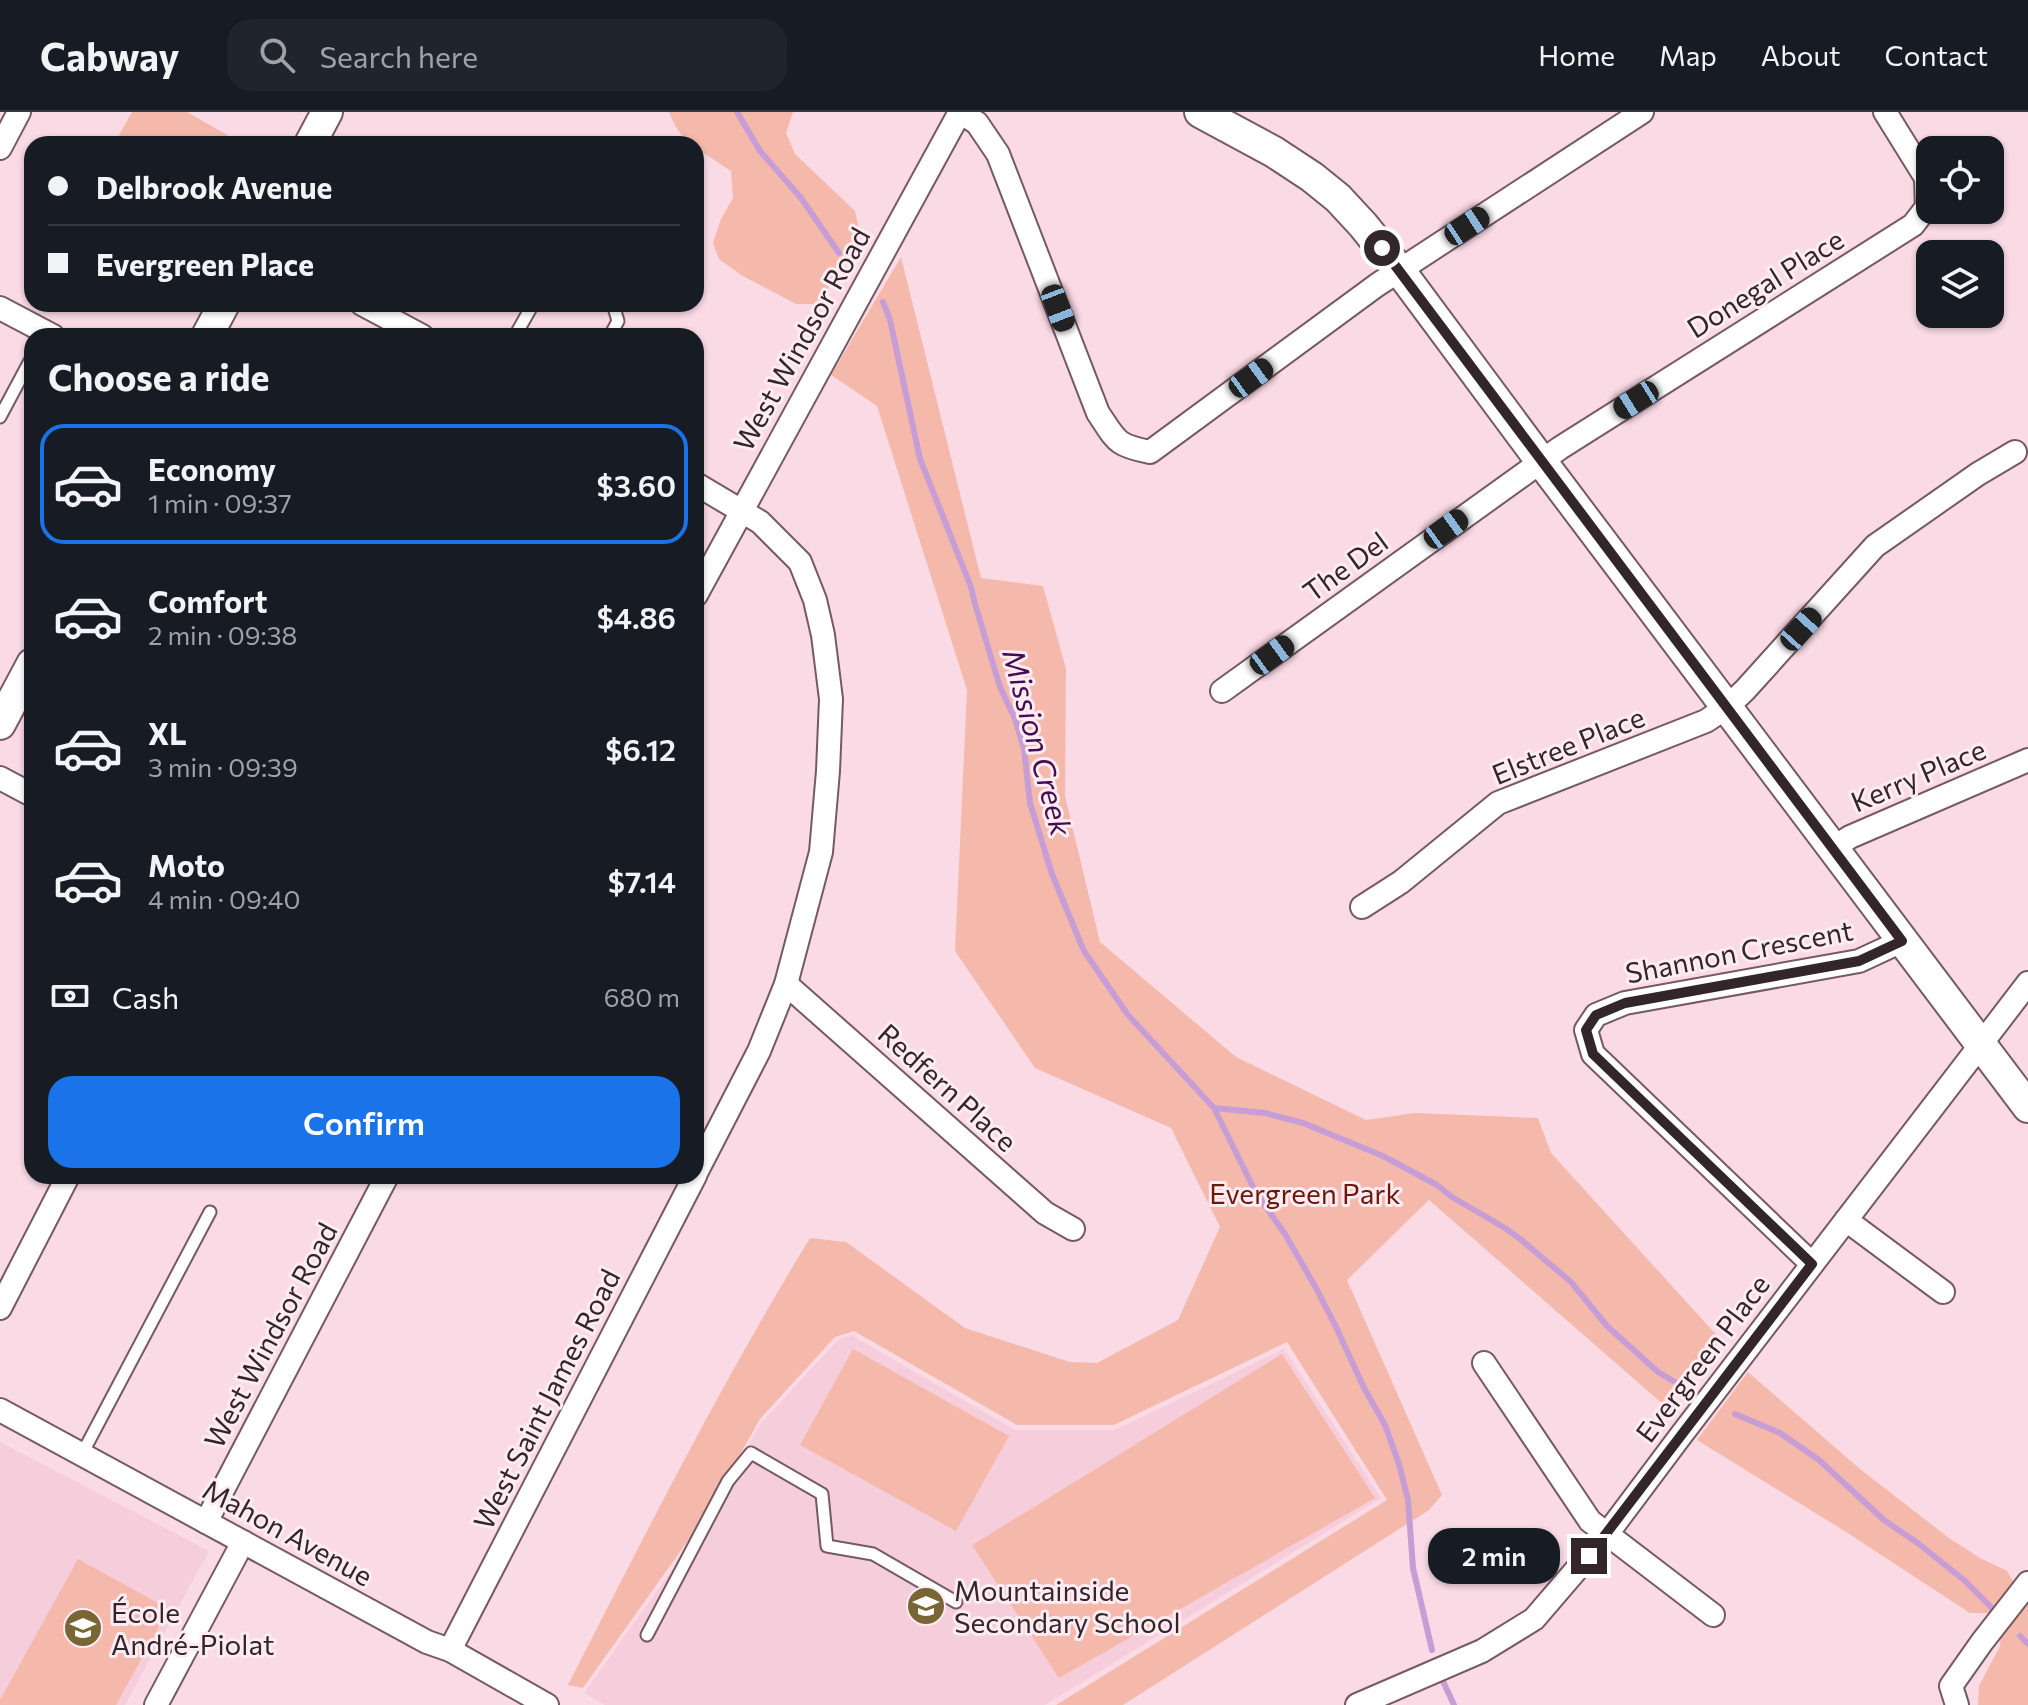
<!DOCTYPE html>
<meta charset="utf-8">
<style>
body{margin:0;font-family:Commissioner,sans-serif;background:#20242c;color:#f1f3f6;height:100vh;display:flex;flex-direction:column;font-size:30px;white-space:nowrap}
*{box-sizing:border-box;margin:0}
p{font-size:26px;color:#9ea1a6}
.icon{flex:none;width:44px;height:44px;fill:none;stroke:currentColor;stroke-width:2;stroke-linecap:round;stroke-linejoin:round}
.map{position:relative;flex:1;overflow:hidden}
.details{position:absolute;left:24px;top:216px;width:680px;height:856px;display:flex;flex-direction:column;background:#171b24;border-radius:24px;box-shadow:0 2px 6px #0004}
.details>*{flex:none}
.hud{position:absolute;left:24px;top:24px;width:680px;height:176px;border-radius:24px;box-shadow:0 2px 6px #0004;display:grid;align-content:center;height:176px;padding:0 24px;background:#171b24}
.buttons{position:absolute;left:1916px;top:24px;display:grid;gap:16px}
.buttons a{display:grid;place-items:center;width:88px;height:88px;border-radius:16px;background:#171b24;box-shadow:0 2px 6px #0004;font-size:40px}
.end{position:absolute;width:36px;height:36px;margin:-18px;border:10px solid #32262b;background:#fff;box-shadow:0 0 0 4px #fff}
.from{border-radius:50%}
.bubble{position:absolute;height:56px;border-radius:24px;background:#171b24;box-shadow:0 2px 6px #0004;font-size:26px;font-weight:600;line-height:56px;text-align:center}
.car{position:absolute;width:24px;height:48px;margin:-24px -12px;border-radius:10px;box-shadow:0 0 6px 2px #0007;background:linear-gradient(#222 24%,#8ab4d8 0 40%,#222 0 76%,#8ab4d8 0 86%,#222 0)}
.hud b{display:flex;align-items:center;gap:28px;height:76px;font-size:30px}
.hud b+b{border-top:2px solid #363941}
.hud i{width:20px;height:20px;background:#f1f3f6}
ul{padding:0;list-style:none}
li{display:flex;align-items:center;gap:24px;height:120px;margin:0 16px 12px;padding:0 8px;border:4px solid transparent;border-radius:24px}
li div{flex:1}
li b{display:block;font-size:30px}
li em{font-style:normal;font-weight:600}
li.active{border-color:#1a73e8}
li>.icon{width:72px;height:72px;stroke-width:1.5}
h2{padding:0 24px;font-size:36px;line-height:96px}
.pay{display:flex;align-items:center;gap:20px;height:88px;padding:0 24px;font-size:30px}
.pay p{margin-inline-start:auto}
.action{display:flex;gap:16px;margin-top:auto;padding:16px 24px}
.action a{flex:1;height:92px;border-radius:24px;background:#1a73e8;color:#fff;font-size:32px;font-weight:600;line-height:92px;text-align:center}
header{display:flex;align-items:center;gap:48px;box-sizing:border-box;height:112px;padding:0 40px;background:#171b24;border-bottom:2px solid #363941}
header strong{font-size:38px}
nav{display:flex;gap:44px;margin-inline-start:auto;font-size:28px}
.search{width:560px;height:72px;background:#20242c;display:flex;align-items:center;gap:20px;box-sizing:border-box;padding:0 28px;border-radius:24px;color:#9ea1a6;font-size:30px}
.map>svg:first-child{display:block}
.built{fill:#f5cddb}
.green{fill:#f5b9ab}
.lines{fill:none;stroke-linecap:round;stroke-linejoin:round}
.stream{stroke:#c69dd5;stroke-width:6}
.lane-casing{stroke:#755963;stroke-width:15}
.street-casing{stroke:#755963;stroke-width:26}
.secondary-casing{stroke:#755963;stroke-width:34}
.lane{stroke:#fff;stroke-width:11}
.street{stroke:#fff;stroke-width:22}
.secondary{stroke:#fff;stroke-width:30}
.route{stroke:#32262b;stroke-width:10}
.labels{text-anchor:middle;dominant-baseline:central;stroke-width:6;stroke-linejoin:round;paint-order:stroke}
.street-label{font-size:28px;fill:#32262b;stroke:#ffebf2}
.park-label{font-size:28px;fill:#6b1808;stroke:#ffebf2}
.poi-label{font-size:28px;fill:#32262b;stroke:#ffebf2;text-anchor:start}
.water-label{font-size:30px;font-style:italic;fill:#420e51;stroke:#ffebf2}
</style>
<header>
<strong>Cabway</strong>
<div class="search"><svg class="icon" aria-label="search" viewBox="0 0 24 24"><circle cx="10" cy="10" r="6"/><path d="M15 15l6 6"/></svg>Search here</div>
<nav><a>Home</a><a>Map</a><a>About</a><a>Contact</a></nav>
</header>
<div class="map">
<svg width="2028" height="1593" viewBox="0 0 2028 1593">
<rect width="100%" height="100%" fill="#fadae5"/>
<g class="built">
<path d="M851,1223L1015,1318H1115L1284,1237L1381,1386L1045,1593H605L584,1581L708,1408L761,1311L838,1228Z"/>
<path d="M0,1330L209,1439L125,1593H0Z"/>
</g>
<g class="green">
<path d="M132,0H187L243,32H114Z"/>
<path d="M669,0H793L786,21L795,42L855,99L859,117L827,178L814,192H796L741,163L719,147L713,131L721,107L733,86L731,59L696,36V32C682,30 674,12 669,0Z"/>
<path d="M901,145L981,466L1043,474L1066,557L1065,684L1100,830L1236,945L1366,1008L1415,1001L1538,1006L1551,1041L1721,1228L1665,1294L1429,1088L1347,1168L1442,1383L1429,1398L1123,1593H1056L1387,1388L1287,1230L1114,1313H1017L854,1219L835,1225L760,1307L704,1406L583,1576L568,1573C645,1422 722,1270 810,1126L846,1130L965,1216L1070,1250L1097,1251L1178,1208L1220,1115L1171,1016L1035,956L955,839L967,578L877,294L831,263Z"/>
<path d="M853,1237L1009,1324L956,1419L800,1333Z"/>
<path d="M1282,1242L1375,1386L1059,1566L972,1433Z"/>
<path d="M1748,1260L1860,1357L1949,1426L1980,1446L2007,1459L2025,1491L2028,1492V1593H1978L1979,1574L2000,1534L2001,1520L1991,1501H1970L1843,1418L1697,1328Z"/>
<path d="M78,1447L169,1497L116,1593H0V1588Z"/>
</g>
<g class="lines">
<g class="stream">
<path d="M737,0L760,39L801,86L839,141"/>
<path d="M883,190L890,208L920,347L971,475L975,492L1000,575L1015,607L1024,637L1030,691L1052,762L1084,839L1128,903L1214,996L1256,1081L1285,1122L1316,1176L1336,1215L1364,1276L1385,1313L1399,1352L1408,1388L1413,1456L1432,1538"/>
<path d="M1214,996L1265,1001L1303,1011L1383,1044L1437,1073L1452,1085L1505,1116L1519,1126L1571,1170L1607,1214L1658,1260L1675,1270"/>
<path d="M1735,1302L1780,1321L1819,1348L1884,1408L1919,1432L1965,1469L1992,1496"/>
<path d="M2020,1524L2028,1532"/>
<path d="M1442,1567L1454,1593"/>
</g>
<defs>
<g id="lane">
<path d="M515,224L533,192"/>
<path d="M610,224L618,209L613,192"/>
<path d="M0,305L32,245"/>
<path d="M82,1342L210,1100"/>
<path d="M647,1523L728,1369L751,1341L822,1382L827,1434L873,1442L956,1490"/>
</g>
<g id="street">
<path d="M0,36L19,0"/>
<path d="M362,192L422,224"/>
<path d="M0,196L53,224"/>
<path d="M696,372L760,410L800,450L815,488L823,523L831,587L828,659L821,740L786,872L759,939L696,1061"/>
<path d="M696,483L960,0L977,11L998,42L1098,301C1117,329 1115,333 1150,340L1377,173L1642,0"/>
<path d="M1222,579L1560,336L1913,113L1927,95L1926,66L1885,0"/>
<path d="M0,666L32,683"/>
<path d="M1833,736L1850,725L2028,648"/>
<path d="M1362,795L1401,770L1498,691L1706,609L1727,595L1745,578L1875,434L1978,362L2015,340"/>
<path d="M786,872L1045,1101L1073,1117"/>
<path d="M1846,1108L1943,1180"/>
<path d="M1812,1152L1593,942L1586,918L1596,903L1625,891L1859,849L1902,829"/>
<path d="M0,1196L68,1064"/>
<path d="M1484,1251L1590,1409L1713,1503"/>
<path d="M0,1298L427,1530L450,1538L547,1593"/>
<path d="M206,1410L387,1064"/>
<path d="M450,1538L695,1064"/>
<path d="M156,1593L243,1430"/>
<path d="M1357,1593L1482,1539L1534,1507L1607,1422L1682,1322L2028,871"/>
<path d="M1957,1593L1951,1574L1982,1530L2028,1471"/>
</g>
<g id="secondary">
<path d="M1200,0L1274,40L1312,65L1338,86L1363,113L1400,159L1541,349L2028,995"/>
<path d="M310,32L327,0"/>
<path d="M207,224L224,192"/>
<path d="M0,612L32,552"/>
</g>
</defs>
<use href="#lane" class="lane-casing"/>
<use href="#street" class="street-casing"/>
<use href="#secondary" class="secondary-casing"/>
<use href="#lane" class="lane"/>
<use href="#street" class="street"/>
<use href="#secondary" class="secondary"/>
</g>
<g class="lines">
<path class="route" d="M1382,136L1902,829L1859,849L1625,891L1596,903L1586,918L1593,942L1812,1152L1589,1444"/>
</g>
<defs>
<symbol id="school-disc" viewBox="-11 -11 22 22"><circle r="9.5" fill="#786634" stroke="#ffebf2"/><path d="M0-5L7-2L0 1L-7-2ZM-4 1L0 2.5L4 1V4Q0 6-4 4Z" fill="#fff"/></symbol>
</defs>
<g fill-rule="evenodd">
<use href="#school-disc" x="904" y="1472" width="44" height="44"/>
<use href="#school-disc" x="61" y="1494" width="44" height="44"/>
</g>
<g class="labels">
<g class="street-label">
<text transform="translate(1765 171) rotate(-32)">Donegal Place</text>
<text transform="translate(801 227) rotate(-61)">West Windsor Road</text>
<text transform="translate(1345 454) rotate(-36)">The Del</text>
<text transform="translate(1568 633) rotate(-22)">Elstree Place</text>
<text transform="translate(1918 663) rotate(-23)">Kerry Place</text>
<text transform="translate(1739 839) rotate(-11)">Shannon Crescent</text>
<text transform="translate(948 975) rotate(42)">Redfern Place</text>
<text transform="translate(270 1223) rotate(-62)">West Windsor Road</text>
<text transform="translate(1702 1246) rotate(-53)">Evergreen Place</text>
<text transform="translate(546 1287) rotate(-63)">West Saint James Road</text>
<text transform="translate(288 1420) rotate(29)">Mahon Avenue</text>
</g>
<g class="park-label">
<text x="1305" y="1081">Evergreen Park</text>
</g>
<g class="poi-label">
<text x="954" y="1478">Mountainside<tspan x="954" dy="32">Secondary School</tspan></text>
<text x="111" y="1500">École<tspan x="111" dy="32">André-Piolat</tspan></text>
</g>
<g class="water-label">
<text transform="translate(1039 630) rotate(75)">Mission Creek</text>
</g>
</g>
</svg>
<div class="buttons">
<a><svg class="icon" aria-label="locate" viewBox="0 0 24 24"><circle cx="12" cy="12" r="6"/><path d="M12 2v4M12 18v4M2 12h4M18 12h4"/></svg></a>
<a><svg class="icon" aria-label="layers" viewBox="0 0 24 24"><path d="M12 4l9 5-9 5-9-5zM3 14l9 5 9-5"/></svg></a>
</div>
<i class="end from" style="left:1382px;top:136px"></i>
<i class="end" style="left:1589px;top:1444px"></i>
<div class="bubble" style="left:1428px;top:1416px;width:132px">2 min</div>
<i class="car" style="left:1467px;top:114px;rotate:57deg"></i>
<i class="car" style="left:1058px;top:196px;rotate:159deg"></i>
<i class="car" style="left:1251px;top:266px;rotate:54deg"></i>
<i class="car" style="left:1636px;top:288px;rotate:238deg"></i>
<i class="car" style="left:1446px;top:417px;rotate:54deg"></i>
<i class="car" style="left:1801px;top:517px;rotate:42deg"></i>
<i class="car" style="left:1272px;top:543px;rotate:54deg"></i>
<div class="hud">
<b><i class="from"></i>Delbrook Avenue</b>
<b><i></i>Evergreen Place</b>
</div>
<section class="details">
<h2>Choose a ride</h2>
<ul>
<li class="active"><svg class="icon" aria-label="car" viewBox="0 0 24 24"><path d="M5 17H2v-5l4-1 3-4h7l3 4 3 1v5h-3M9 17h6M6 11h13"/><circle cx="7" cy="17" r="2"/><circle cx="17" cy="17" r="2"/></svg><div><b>Economy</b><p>1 min · 09:37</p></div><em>$3.60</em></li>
<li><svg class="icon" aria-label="car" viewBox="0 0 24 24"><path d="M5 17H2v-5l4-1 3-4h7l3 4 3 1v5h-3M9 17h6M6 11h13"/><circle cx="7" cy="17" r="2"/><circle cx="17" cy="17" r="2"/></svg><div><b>Comfort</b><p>2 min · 09:38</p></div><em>$4.86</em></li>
<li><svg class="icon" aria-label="car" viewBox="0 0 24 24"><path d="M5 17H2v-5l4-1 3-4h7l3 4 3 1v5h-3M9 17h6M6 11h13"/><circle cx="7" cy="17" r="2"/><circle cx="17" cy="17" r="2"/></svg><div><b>XL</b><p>3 min · 09:39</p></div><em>$6.12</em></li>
<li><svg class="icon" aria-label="car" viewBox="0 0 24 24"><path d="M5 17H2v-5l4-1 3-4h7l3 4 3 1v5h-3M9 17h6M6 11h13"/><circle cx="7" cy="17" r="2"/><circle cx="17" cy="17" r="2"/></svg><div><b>Moto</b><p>4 min · 09:40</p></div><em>$7.14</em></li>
</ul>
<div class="pay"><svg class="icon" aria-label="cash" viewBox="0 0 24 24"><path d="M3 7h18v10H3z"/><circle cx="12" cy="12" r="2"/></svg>Cash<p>680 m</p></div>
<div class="action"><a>Confirm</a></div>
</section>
</div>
